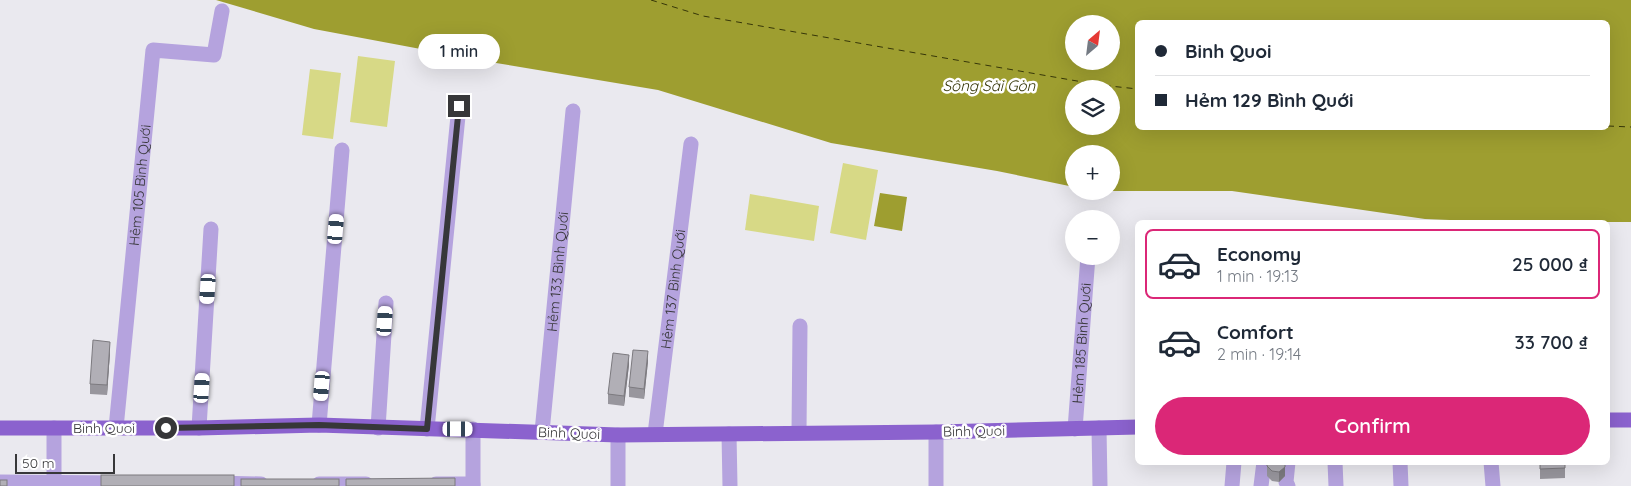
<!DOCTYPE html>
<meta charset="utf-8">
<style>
body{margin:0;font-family:Quicksand,sans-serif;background:#f2f2f3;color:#1f2937;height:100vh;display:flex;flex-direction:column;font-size:19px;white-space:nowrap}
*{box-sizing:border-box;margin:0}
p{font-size:16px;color:#747a83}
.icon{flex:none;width:28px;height:28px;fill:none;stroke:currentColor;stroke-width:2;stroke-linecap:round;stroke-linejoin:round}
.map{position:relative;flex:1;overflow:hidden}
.details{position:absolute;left:1135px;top:220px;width:475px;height:245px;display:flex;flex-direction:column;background:#fff;border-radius:8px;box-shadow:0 5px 20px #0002}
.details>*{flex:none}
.hud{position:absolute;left:1135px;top:20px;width:475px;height:110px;border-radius:8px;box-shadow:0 5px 20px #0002;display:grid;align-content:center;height:110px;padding:0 20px;background:#fff}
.needle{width:32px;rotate:28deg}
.fabs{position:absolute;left:1065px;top:15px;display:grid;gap:10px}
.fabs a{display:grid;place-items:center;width:55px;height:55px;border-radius:50%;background:#fff;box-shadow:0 5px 20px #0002;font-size:25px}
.scale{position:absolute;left:15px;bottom:12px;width:100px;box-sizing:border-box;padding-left:5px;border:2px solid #373739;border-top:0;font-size:14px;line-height:18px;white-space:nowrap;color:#373739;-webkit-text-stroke:4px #fff;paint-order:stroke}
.end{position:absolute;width:22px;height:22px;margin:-11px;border:6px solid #373739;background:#fff;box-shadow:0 0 0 2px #fff}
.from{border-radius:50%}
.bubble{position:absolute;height:35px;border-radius:18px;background:#fff;box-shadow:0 5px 20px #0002;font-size:16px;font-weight:600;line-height:35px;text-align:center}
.car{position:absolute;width:15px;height:30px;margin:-15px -8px;border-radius:6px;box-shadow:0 0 4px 1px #0007;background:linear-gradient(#fff 24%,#345 0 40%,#fff 0 76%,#345 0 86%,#fff 0)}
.hud b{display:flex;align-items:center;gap:18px;height:48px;font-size:19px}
.hud b+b{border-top:1px solid #e0e1e3}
.hud i{width:12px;height:12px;background:#1f2937}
ul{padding:9px 0 0;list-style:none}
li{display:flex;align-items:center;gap:15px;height:70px;margin:0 10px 8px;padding:0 10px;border:2px solid transparent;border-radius:8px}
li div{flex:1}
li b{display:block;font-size:19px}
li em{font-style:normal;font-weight:600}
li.on{border-color:#db2777}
li>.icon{width:45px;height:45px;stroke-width:1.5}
.action{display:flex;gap:10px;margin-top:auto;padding:10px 20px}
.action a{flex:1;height:58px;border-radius:30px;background:#db2777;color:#fff;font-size:20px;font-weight:600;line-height:58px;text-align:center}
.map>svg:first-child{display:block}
.green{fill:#d7d986}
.water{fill:#9e9e30;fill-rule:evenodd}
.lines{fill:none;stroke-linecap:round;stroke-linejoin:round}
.ferry{stroke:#363608;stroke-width:1;stroke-dasharray:6 5;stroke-linecap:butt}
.minor{stroke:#b5a3de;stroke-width:15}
.major{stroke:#8b62ce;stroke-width:15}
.wall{fill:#98969d}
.shaded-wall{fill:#7c7a7f}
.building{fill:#b1afb6;stroke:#7c7a7f}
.route{stroke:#373739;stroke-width:6}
.labels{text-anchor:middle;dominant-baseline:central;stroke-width:5;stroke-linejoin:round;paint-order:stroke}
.street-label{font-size:14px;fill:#373739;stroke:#fff}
.water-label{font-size:15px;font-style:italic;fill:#363608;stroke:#fff}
</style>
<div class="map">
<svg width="1631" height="486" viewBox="0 0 1631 486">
<rect width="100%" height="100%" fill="#eae9ef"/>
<g class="green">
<path d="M358,56L395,61L387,127L350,122Z"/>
<path d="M310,69L341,73L333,139L302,135Z"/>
<path d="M843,163L878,170L866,240L830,233Z"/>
<path d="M750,194L819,206L814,241L745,230Z"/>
</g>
<g class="water">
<path d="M216,0H1631V222H1498L1425,219L1232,191H1111V154H1074V187L997,171L831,143L658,90L490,62L314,29ZM1138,22H1608V128H1138ZM1074,24H1111V61H1074ZM1074,89H1111V126H1074Z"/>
<path d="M880,193L907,197L902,231L874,226Z"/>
</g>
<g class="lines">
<g class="ferry">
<path d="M651,0L703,16L1100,85L1138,89"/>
<path d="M1608,126L1631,127"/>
</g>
<g class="minor">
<path d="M319,425L342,150"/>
<path id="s1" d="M116,428L153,50L214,55L222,11"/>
<path d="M199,428L211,229"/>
<path d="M378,428L386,303"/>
<path d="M1099,428L1100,486"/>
<path d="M427,429L459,106"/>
<path id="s2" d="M1075,429L1088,256"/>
<path id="s3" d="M542,432L573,111"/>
<path d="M799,432L800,326"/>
<path id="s4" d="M655,434L691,144"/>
<path d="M729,434L730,486"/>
<path d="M618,435V486"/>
<path d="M1288,462L1286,482L1288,486"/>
<path d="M1335,462L1336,486"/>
<path d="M1400,462L1401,486"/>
<path d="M1491,462L1493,486"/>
<path d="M0,482L121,483"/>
<path d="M214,483L261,484"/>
<path d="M319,484H366"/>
<path d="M436,484H473"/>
<path d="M54,486V428"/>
<path d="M473,486V429"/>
<path d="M936,486V432"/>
<path d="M1232,486L1234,462"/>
<path d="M1261,486L1264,462"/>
</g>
<g class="major">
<path d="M1608,420H1631"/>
<path d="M0,428H199L319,425L618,435L936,432L1138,427"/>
</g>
</g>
<g class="wall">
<path d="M110,352L107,395L90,394V384Z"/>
<path d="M648,361L644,399L629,397V387Z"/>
<path d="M629,365L624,406L608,404V394Z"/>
<path d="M1267,462H1285V476L1279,482L1272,481L1267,476Z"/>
<path d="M1540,462H1565V478L1540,479Z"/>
</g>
<g class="shaded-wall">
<path d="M110,342V352L107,395V385Z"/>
<path d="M648,351V361L644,399V389Z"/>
<path d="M629,355V365L624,406V396Z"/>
<path d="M1285,462V476L1279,482V472Z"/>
</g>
<g class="building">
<path d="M93,340L110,342L107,385L90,384Z"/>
<path d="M633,350L648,351L644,389L629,387Z"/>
<path d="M613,353L629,355L624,396L608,394Z"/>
<path d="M1267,462H1285V467L1279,472L1272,471L1267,466Z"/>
<path d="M1540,462H1565V468L1540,469Z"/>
<rect x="101" y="475" width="133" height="11"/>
<path d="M455,478V486H346V479Z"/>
<rect x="241" y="479" width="98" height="7"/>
<rect x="0" y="480" width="7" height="6"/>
</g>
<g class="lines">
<path class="route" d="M166,428L319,425L427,429L459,106"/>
</g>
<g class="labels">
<g class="street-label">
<text stroke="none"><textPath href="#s1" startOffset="244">Hẻm 105 Bình Quới</textPath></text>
<text stroke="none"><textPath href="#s3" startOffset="161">Hẻm 133 Bình Quới</textPath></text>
<text stroke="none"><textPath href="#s4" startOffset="146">Hẻm 137 Bình Quới</textPath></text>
<text stroke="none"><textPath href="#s2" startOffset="86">Hẻm 185 Bình Quới</textPath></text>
<text x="104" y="428">Binh Quoi</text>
<text transform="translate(974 431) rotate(-1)">Binh Quoi</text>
<text transform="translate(569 433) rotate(2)">Binh Quoi</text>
</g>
<g class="water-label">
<text x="989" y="85">Sông Sài Gòn</text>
</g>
</g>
</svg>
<div class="fabs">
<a><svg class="needle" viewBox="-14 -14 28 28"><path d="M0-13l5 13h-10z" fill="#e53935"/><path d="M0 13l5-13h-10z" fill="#747a83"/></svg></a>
<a><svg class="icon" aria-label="layers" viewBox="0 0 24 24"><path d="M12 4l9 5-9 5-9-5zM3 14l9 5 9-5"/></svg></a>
<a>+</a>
<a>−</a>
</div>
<div class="scale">50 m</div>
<i class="end from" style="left:166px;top:428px"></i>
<i class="end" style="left:459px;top:106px"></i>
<div class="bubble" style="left:418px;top:34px;width:82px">1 min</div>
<i class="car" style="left:336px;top:229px;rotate:5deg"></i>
<i class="car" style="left:208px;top:289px;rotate:184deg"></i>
<i class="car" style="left:385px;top:321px;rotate:4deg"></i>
<i class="car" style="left:322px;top:386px;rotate:185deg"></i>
<i class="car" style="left:202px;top:388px;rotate:4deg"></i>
<i class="car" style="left:458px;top:429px;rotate:90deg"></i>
<div class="hud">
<b><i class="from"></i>Binh Quoi</b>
<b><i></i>Hẻm 129 Bình Quới</b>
</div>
<section class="details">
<ul>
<li class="on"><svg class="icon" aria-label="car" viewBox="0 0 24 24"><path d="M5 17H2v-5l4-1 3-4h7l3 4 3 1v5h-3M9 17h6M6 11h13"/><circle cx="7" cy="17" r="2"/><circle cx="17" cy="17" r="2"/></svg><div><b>Economy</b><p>1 min · 19:13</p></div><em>25 000 ₫</em></li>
<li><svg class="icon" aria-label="car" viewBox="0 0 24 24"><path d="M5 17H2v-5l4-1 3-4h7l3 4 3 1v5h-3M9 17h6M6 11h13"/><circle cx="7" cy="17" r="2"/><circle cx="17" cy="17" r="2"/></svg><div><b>Comfort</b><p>2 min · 19:14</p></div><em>33 700 ₫</em></li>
</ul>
<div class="action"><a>Confirm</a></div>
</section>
</div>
